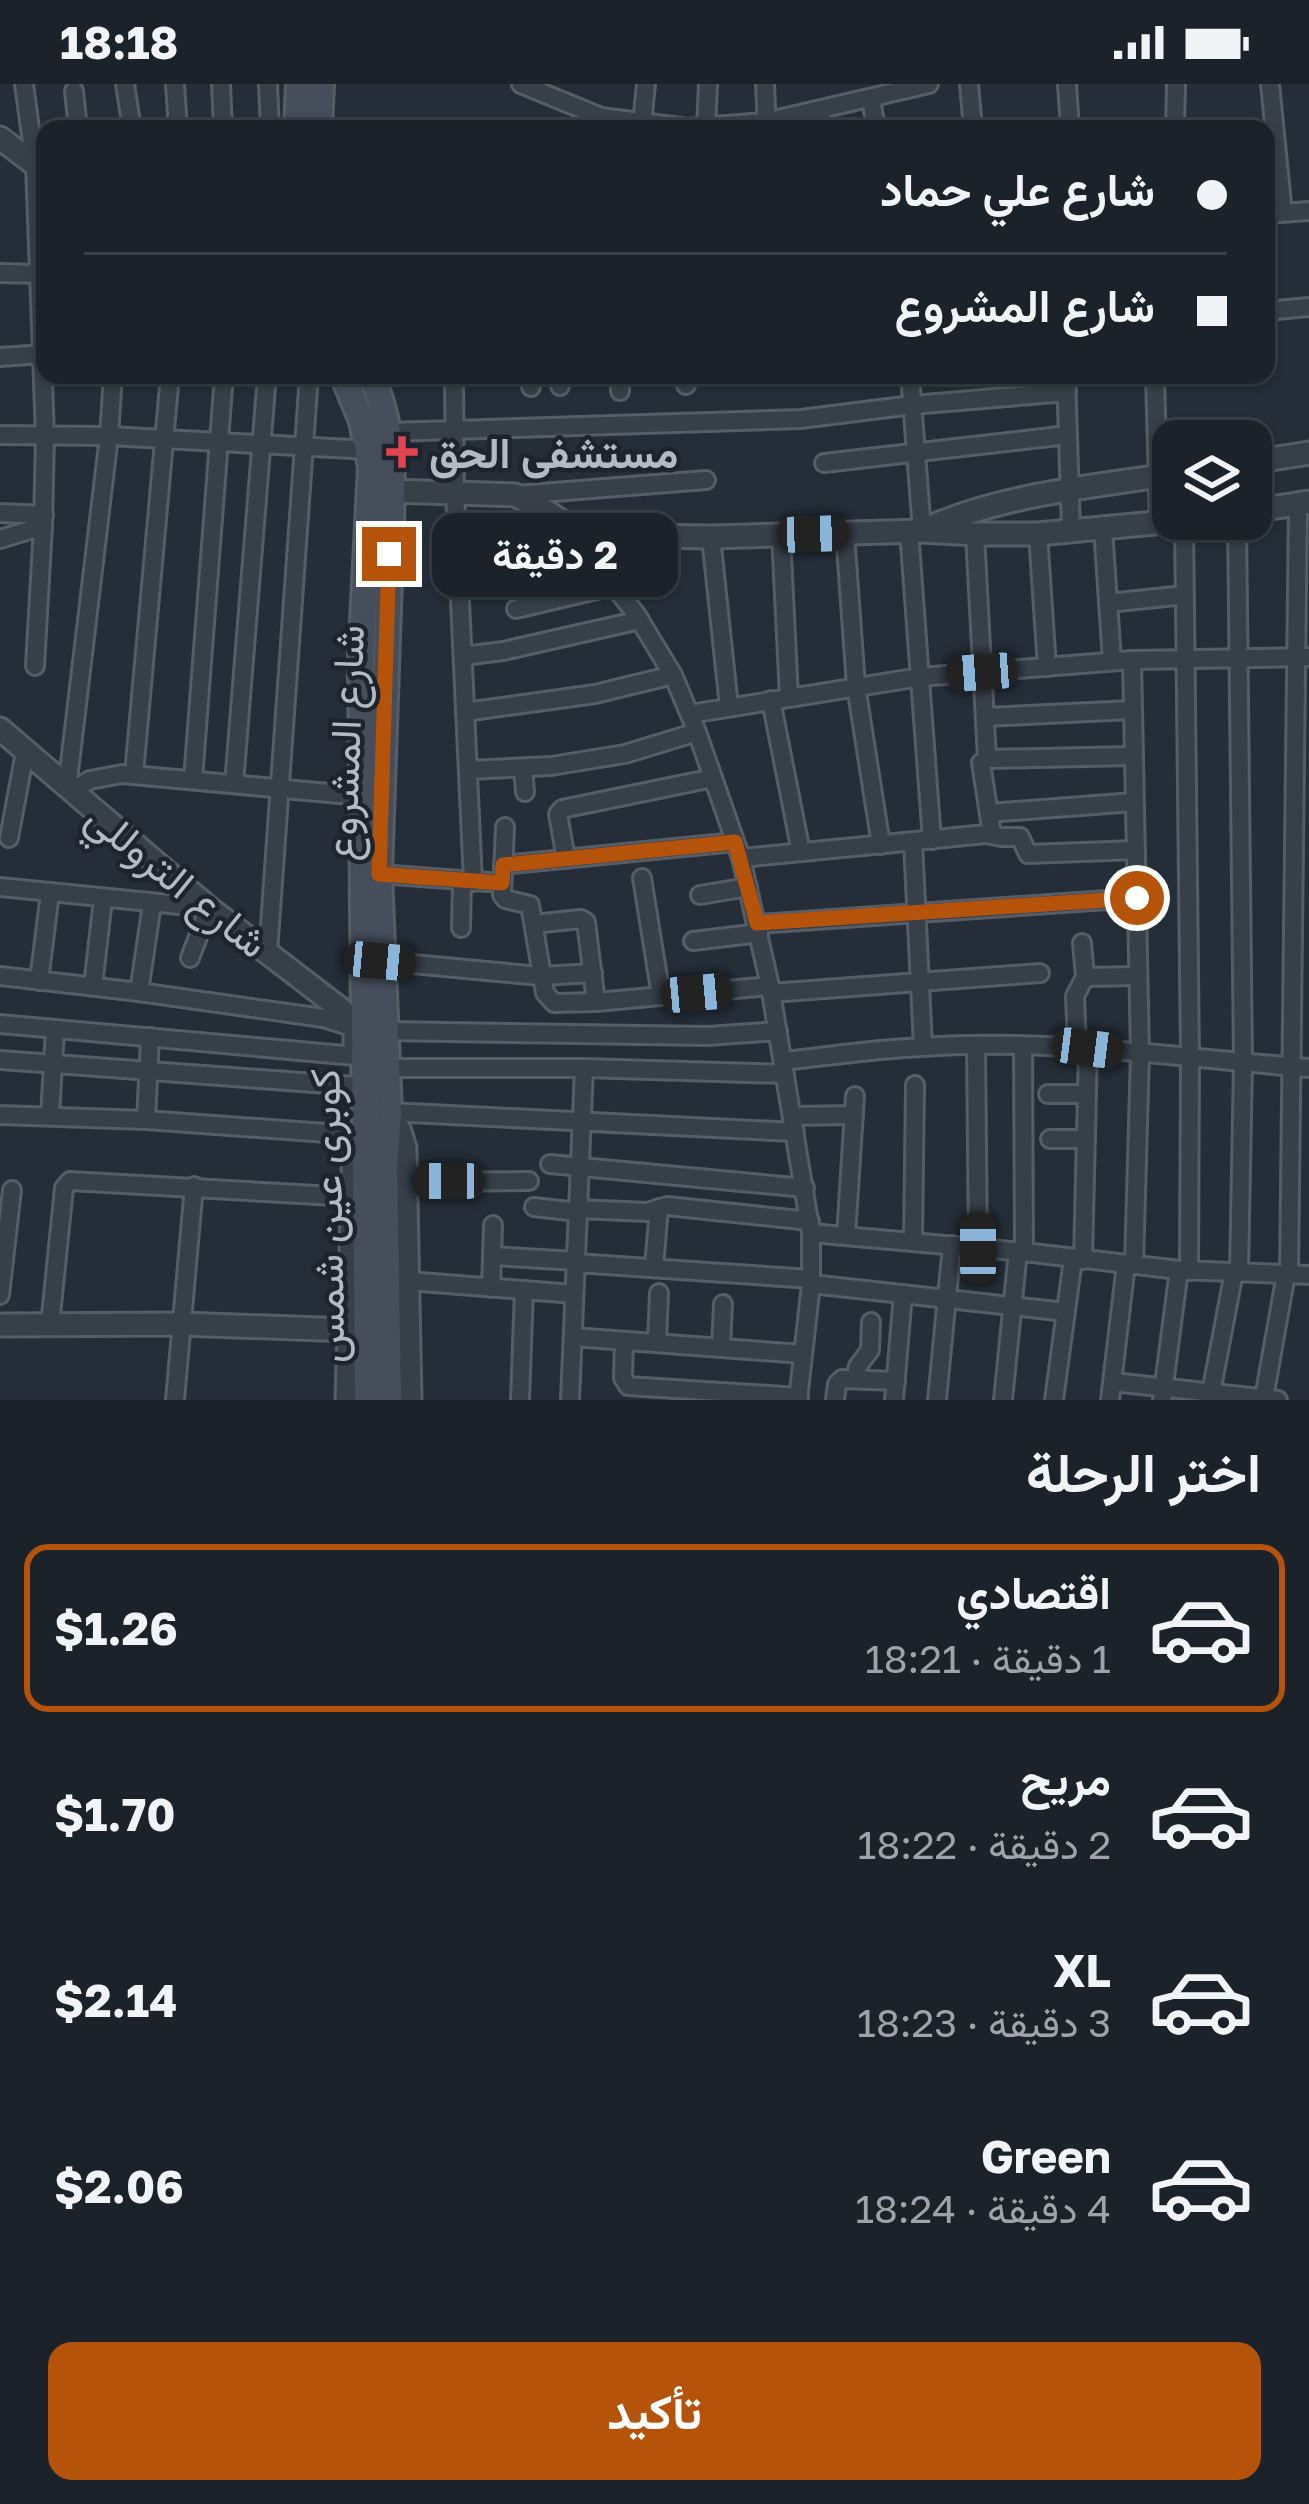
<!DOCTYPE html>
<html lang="ar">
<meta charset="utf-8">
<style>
body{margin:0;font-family:"Golos Text",Vazirmatn,sans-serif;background:#242a32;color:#f1f3f6;direction:rtl;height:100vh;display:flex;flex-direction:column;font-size:45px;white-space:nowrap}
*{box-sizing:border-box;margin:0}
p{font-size:39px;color:#a0a4a8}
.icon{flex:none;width:66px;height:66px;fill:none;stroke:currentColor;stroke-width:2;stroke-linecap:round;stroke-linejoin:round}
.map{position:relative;height:1316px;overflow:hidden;direction:ltr}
.drawer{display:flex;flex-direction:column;background:#1b222a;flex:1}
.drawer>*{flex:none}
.banner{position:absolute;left:36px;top:36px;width:1239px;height:264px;border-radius:24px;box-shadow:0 3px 9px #0004,0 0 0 3px #393f47;direction:rtl;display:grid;align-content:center;height:264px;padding:0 48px;background:#1b222a}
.fabs{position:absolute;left:1152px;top:336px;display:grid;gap:24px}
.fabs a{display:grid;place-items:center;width:120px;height:120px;border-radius:24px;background:#1b222a;box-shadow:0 3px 9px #0004,0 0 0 3px #393f47;font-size:60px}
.end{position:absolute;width:54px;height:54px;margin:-27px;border:15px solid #b45309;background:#fff;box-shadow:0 0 0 6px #fff}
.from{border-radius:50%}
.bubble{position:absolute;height:84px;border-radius:24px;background:#1b222a;box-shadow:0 3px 9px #0004,0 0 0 3px #393f47;font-size:39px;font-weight:700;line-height:84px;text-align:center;direction:rtl}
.car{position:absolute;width:36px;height:72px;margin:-36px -18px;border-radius:15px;box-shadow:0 0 9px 3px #0007;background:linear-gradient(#222 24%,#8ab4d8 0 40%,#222 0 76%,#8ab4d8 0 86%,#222 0)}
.banner b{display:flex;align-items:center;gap:42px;height:114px;font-size:45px}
.banner b+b{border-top:3px solid #393f47}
.banner i{width:30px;height:30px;background:#f1f3f6}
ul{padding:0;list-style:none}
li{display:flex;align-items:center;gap:36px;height:168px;margin:0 24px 18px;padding:0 24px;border:6px solid transparent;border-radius:24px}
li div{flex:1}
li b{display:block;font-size:45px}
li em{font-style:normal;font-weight:700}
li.on{border-color:#b45309}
li>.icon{width:108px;height:108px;stroke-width:1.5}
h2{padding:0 48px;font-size:54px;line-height:144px}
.button{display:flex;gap:24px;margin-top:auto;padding:24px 48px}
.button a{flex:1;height:138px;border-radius:24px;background:#b45309;color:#fff;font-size:48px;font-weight:700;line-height:138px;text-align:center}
.status{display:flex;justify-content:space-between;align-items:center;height:84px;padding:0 60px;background:#1b222a;direction:ltr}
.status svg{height:33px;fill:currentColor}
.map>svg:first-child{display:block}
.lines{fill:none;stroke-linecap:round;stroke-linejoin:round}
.minor-casing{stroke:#555d66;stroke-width:22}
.tertiary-casing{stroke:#555d66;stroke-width:27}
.secondary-casing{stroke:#555d66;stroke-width:30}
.minor{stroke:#373f49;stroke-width:16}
.tertiary{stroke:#373f49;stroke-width:21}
.secondary{stroke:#464e5b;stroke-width:24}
.route{stroke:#b45309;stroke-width:15}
.health-dot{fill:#e0444e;stroke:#1d242d;stroke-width:4.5}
.labels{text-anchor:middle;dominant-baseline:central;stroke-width:9;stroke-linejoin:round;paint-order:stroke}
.poi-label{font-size:42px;font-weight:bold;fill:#b2bac4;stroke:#1d242d;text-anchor:start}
.street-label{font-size:42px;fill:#b2bac4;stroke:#1d242d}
</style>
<div class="status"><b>18:18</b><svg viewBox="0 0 49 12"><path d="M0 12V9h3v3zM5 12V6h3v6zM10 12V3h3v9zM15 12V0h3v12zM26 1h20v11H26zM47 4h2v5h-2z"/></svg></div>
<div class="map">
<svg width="1309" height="1316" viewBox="0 0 1309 1316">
<rect width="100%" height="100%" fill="#242d38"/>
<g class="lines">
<defs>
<g id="minor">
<path d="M24,0L35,81L45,352L43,442L35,582"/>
<path d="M125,0L132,45"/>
<path d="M175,0L178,45"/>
<path d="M221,0L223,45"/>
<path d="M268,0L270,45"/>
<path d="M521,0L601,33L688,44L765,38L929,0"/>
<path d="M765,0L767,45"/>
<path d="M969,0L973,45"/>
<path d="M1067,0L1070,45"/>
<path d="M1270,0L1283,129"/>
<path d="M74,7L78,45"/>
<path d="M871,14L876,45"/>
<path d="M820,26L823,45"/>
<path d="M642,40L646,0"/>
<path d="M706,44L708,0"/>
<path d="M1175,45L1176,0"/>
<path d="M1266,130L1309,127"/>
<path d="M0,189L38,190"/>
<path d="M1266,227L1309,223"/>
<path d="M0,273L43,270"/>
<path d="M454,291L455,409L473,798"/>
<path d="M560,291V302"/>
<path d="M686,291V301"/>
<path d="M910,291L922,447"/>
<path d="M1066,291L1071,446"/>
<path d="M1155,291L1159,439"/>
<path d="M531,303V291"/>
<path d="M620,307V291"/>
<path d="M390,348L801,335L912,321L1067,308"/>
<path d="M0,351L109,352L369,366"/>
<path d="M824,379L1068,351"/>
<path d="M516,411L706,396"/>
<path d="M0,429L44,431"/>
<path d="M1237,435L1243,979L1239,1189"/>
<path d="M1184,437L1190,975L1189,1187"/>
<path d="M457,441L501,439"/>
<path d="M1103,444L1112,577"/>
<path d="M909,447L932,756"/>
<path d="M845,449L856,602L881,761"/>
<path d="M975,450L987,675L981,679L992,750"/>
<path d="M1038,450L1047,583"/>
<path d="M581,451L590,472L636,530L673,591L697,648L741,774L770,902L811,1149V1200L798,1316"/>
<path d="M781,451L789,613"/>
<path d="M711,453L729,623"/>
<path d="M0,455L43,442"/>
<path d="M459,480L506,479"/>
<path d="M512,487L535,485L543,491L563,487L570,511"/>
<path d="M1108,519L1185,511"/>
<path d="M516,525L614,502"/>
<path d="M463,572L503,567L640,536"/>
<path d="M1132,576L1140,970L1134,1181"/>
<path d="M771,616L801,768"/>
<path d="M465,628L595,610L673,591"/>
<path d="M690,630L920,593L1132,576L1309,573"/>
<path d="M985,633L1132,626"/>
<path d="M987,675L1133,672"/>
<path d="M523,684L525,708"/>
<path d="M469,686L551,682L625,670L697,648"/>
<path d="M134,690L170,291"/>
<path d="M193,696L224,291"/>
<path d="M234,700L267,291"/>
<path d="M67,704L109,352L113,291"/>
<path d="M71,707L90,696L122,690L361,712"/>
<path d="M989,729L1134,718"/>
<path d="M505,743L502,811L505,815L530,821L545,909L554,919L596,918L770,902"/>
<path d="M9,754L25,668"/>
<path d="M913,758L923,962"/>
<path d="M741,774L986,750L1001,753H1020L1028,770L1136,766"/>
<path d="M566,775L558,730L562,725L713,694"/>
<path d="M503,781L735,758"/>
<path d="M379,790L502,799"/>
<path d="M642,794L661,912"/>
<path d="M0,803L209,824L190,874"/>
<path d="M700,811L748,803"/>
<path d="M534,840L581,835L586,838L596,918"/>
<path d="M757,840L1137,814"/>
<path d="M461,844L462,798"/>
<path d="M693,857L759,849"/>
<path d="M268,869L309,291"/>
<path d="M380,877L541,892L593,889"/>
<path d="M0,892L139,908L323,934L355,944"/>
<path d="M1085,893L1138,892"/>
<path d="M39,897L50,809"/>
<path d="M93,902L103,815"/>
<path d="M139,908L152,820"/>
<path d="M771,909L1040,889"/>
<path d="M0,940L355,972"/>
<path d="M385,947L708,952L778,947"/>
<path d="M976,962L978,1164"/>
<path d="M1023,962L1024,1168"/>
<path d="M1077,964L1075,912L1085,893L1082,859"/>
<path d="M0,976L355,1002"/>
<path d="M784,977C830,972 876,965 922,963C1051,954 1181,974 1309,984"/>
<path d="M387,984H584L785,990"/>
<path d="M1048,1010H1086"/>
<path d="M389,1028L795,1048"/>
<path d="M0,1031L146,1036L354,1051"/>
<path d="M50,1032L55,945"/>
<path d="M792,1032L854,1031"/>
<path d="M146,1036L150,953"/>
<path d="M1050,1055H1086"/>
<path d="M550,1080L805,1104"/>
<path d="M407,1098L529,1097"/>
<path d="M534,1123L578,1128"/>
<path d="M578,1125L647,1128L667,1122L810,1137"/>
<path d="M811,1149L1024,1168L1179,1186L1309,1191"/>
<path d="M846,1152L855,1012"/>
<path d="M913,1158L915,1001"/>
<path d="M492,1172L576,1177"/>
<path d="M1083,1176L1088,965"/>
<path d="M576,1179L811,1195"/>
<path d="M654,1183L659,1124"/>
<path d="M1289,1190L1298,420"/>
<path d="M408,1197L574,1210"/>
<path d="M811,1200L1066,1228"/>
<path d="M491,1204L493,1141"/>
<path d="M0,1211L12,1106"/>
<path d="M50,1241L64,1104L70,1097L352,1113"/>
<path d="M573,1253L803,1270"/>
<path d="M624,1257L623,1294L628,1302L799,1313"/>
<path d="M657,1259L659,1209"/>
<path d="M721,1264L723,1220"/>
<path d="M855,1295L858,1282L870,1266L871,1238"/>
<path d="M1113,1298L1278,1316"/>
<path d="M1211,1309L1234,1188"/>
<path d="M1264,1314L1286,1190"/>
<path d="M175,1316L194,1102"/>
<path d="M520,1316L524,1206"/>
<path d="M570,1316L584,984"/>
<path d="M835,1316L837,1300L842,1295L896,1297"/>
<path d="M894,1316L903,1210"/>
<path d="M937,1316L952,1161"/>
<path d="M1003,1316L1018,1167"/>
<path d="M1054,1316L1073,1175"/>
<path d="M1110,1316L1126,1180"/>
<path d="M1162,1316L1179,1186"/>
</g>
<g id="tertiary">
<path d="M0,54L45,88"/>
<path d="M1251,378L1309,369"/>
<path d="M392,407L515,411L549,429L581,451L711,453L922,447L975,450H1038L1197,435"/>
<path d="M1251,427L1309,418"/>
<path d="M928,444C1004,410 1092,403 1173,390"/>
<path d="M0,645L209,824L342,926L355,945V964"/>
<path d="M389,1028L400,1047L405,1064L410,1316"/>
<path d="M0,1241L182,1240L349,1246"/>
<path d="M347,1316L354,1055"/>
</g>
<g id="secondary">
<path d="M297,45L299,0"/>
<path d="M319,45L321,0"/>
<path d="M343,291L362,337L371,383L361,576L367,1316"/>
<path d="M371,291C388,330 392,365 392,407L379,790L389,1028L385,1083L389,1316"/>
</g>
</defs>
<use href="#minor" class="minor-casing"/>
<use href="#tertiary" class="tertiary-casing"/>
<use href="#secondary" class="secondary-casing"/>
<use href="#minor" class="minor"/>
<use href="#tertiary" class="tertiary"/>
<use href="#secondary" class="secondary"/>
</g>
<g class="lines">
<path class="route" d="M389,470L379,790L502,799L503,781L735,758L757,839L1137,814"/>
</g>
<path class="health-dot" d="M396 350h12v12h12v12h-12v12h-12v-12h-12v-12h12z"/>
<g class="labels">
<g class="poi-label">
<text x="429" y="368">مستشفى الحق</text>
</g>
<g class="street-label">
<text transform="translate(344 659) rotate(-88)">شارع المشروع</text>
<text transform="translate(178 795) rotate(39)">شارع التروللي</text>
<text transform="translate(326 1132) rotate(-91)">كوبرى عين شمس</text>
</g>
</g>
</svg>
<div class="fabs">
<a><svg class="icon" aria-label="layers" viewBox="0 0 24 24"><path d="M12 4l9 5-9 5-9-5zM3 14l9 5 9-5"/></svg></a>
</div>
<i class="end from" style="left:1137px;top:814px"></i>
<i class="end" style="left:389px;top:470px"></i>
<div class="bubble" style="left:432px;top:429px;width:246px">2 دقيقة</div>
<i class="car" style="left:813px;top:450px;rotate:88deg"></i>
<i class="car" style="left:982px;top:588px;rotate:266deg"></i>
<i class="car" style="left:380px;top:877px;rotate:95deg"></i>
<i class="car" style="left:697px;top:909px;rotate:85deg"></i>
<i class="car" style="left:1088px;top:964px;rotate:97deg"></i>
<i class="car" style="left:448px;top:1097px;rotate:270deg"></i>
<i class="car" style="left:978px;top:1164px;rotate:0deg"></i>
<div class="banner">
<b><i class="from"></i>شارع علي حماد</b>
<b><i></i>شارع المشروع</b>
</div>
</div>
<section class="drawer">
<h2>اختر الرحلة</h2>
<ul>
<li class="on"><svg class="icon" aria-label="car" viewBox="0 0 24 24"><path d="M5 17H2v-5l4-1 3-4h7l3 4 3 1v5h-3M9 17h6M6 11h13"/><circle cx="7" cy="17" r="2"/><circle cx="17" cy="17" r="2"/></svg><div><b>اقتصادي</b><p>1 دقيقة · 18:21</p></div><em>$1.26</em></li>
<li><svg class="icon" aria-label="car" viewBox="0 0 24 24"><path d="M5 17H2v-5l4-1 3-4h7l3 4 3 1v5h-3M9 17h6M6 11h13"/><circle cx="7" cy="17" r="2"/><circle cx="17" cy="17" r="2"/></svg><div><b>مريح</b><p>2 دقيقة · 18:22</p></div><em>$1.70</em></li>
<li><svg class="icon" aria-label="car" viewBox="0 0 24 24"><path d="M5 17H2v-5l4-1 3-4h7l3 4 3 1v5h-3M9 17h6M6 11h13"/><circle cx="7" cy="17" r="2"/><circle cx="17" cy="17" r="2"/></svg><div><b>XL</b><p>3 دقيقة · 18:23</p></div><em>$2.14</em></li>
<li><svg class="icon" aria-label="car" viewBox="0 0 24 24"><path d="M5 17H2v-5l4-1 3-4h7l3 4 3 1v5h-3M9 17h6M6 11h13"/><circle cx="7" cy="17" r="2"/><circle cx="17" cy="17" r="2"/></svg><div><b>Green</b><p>4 دقيقة · 18:24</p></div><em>$2.06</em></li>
</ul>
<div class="button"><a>تأكيد</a></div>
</section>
